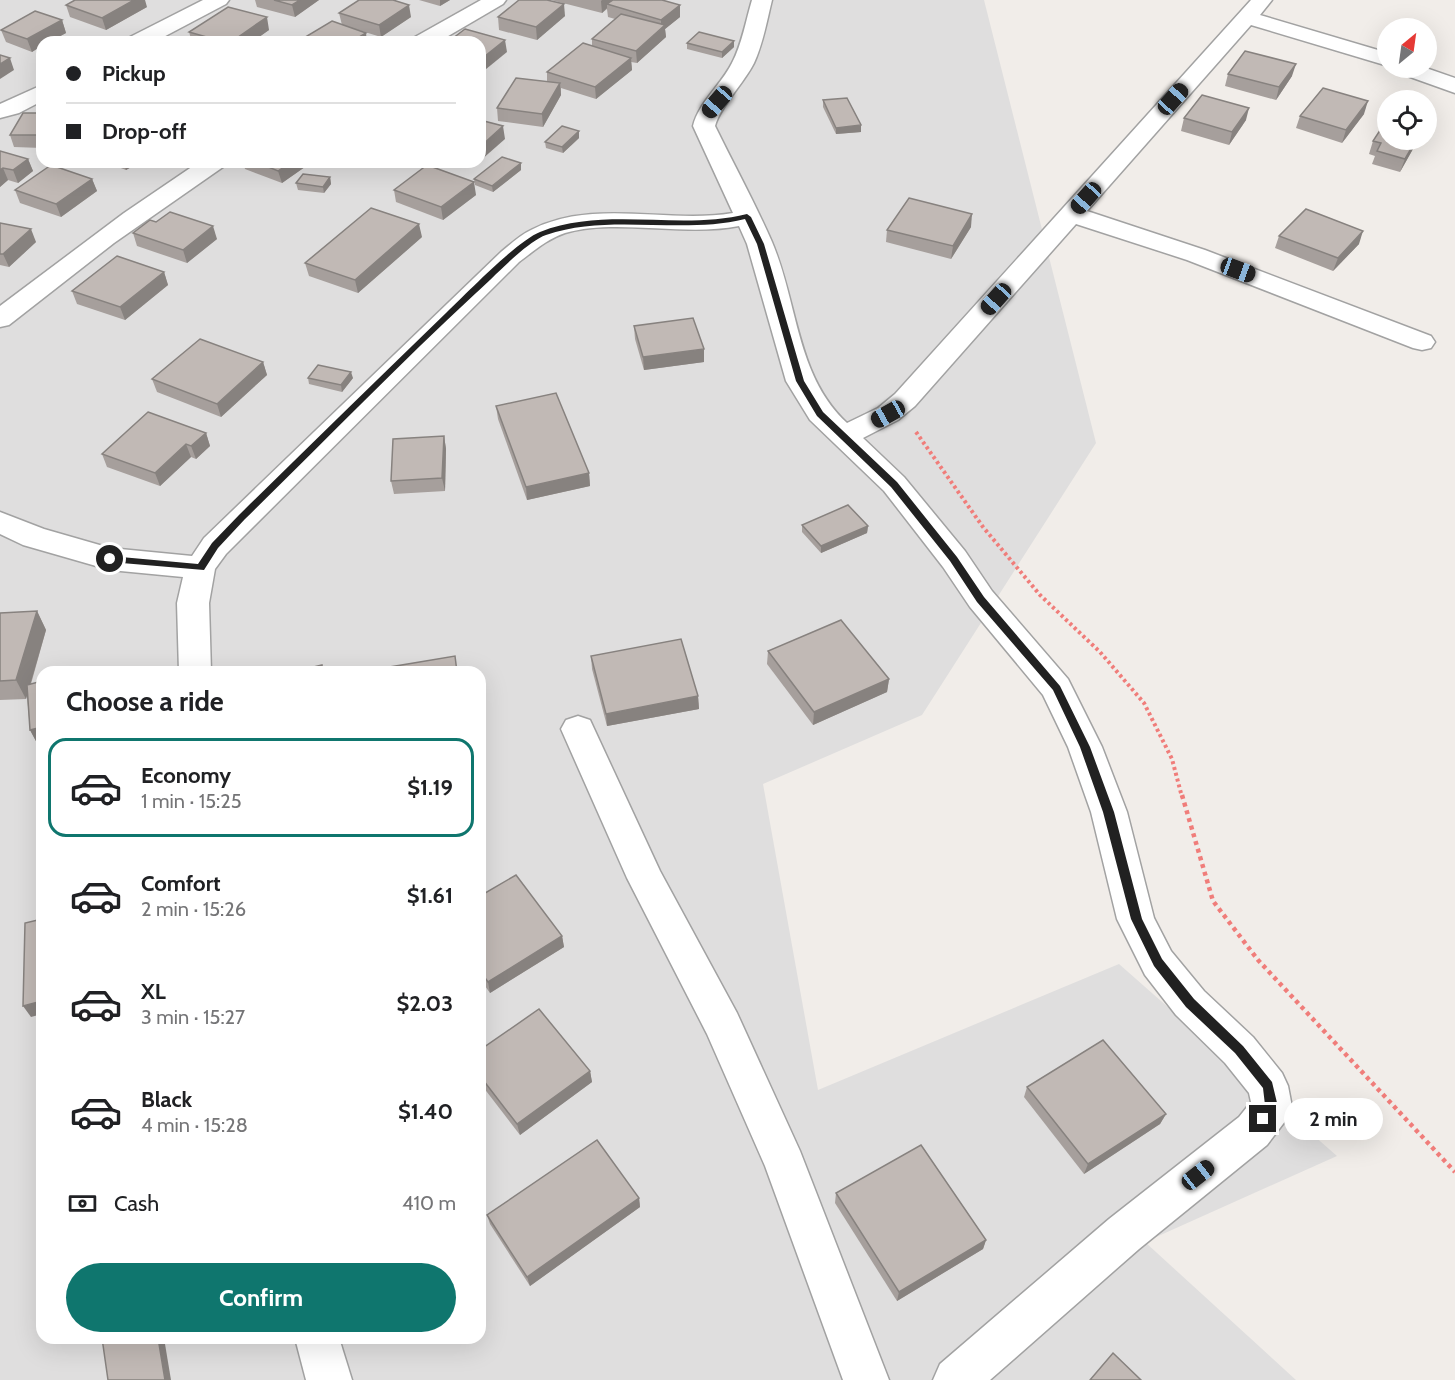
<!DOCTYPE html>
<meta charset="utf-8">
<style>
body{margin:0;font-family:Cabin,sans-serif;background:#f6f6f6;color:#202124;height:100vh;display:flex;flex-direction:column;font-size:22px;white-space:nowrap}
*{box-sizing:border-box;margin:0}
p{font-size:20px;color:#757577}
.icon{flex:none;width:33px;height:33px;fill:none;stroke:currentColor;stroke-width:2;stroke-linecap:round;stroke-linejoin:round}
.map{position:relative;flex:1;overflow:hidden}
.details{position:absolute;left:36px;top:666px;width:450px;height:678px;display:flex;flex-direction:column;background:#fff;border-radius:18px;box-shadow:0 6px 24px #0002}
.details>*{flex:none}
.guide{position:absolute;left:36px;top:36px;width:450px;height:132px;border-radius:18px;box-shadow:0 6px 24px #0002;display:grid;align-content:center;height:132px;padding:0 30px;background:#fff}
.needle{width:39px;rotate:29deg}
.buttons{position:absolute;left:1377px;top:18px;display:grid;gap:12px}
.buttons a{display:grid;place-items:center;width:60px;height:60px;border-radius:50%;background:#fff;box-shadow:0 6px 24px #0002;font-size:30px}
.end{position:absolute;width:27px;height:27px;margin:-14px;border:8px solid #212121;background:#fff;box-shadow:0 0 0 3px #fff}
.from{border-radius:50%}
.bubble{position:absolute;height:42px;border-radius:21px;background:#fff;box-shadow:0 6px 24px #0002;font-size:20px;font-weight:800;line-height:42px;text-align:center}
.car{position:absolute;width:18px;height:36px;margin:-18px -9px;border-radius:8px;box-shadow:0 0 4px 2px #0007;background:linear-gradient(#222 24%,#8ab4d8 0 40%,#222 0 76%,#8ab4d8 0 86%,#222 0)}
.guide b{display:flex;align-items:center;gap:21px;height:57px;font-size:22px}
.guide b+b{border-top:2px solid #e0e0e0}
.guide i{width:15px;height:15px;background:#202124}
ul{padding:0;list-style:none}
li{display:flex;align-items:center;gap:18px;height:99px;margin:0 12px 9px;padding:0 18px;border:3px solid transparent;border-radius:18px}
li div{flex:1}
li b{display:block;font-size:22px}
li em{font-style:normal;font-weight:800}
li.selected{border-color:#0f766e}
li>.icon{width:54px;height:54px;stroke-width:1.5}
h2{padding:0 30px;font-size:27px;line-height:72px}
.pay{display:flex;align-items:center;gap:15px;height:66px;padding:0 30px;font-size:22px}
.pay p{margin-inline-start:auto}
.action{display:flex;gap:12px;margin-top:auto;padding:12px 30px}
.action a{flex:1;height:69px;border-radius:36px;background:#0f766e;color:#fff;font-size:24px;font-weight:800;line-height:69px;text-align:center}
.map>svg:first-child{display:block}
.residential{fill:#dfdede;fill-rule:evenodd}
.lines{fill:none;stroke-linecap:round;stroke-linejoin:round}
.minor-casing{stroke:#a2a2a2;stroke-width:3}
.path-far1{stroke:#f07d7a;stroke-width:4;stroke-dasharray:3 3;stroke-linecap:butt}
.path{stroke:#f07d7a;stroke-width:4.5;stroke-dasharray:4 4;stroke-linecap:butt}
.minor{fill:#fff;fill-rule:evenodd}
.wall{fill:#a69f9c}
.shaded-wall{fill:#87827f}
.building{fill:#c1b9b5;stroke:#87827f;stroke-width:1.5}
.route{fill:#212121}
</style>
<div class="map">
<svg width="1455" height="1380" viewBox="0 0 1455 1380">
<rect width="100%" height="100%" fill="#f1ede9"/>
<path class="residential" d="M0,0H984L1096,443L922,715L763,784L818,1090L1119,964L1337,1156L1145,1242L1296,1380H0ZM42,42H480V162H42ZM42,672H480V1338H42Z"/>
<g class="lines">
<defs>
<g id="minor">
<path d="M203,0H229L226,4L154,42H127L130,37Z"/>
<path d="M481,0H506L503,4L438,42H412L415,37Z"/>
<path d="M752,0H772C767,20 763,44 754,63C744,83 720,107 715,126C734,165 755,203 772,242C798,303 796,376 847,423L878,408L895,394L1251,0H1272L1260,15L1388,53V66L1251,25L1087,211L1205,250L1431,336L1435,342L1431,348L1422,350L1413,348L1187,260L1076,224L915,406L898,420L863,438L904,477L965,551L992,591L1068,679L1102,747L1127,812L1154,918L1171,951L1204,991L1253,1037L1282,1073L1288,1086L1292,1107L1286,1120L1267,1145L1139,1249L990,1380H933L940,1364L1109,1219L1239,1117L1251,1102L1249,1093L1225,1063L1176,1015L1145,975L1117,919L1091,812L1068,747L1043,695L970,607L943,567L884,491L810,420L786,381L747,244L739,226C683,237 616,218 565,233C547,239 534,251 519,262L226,554L215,569L209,603L211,672H179L177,603L183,577L110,570L23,545L0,534V512L44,529L110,548L192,556L204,538L501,252C511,244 520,235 531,230C593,198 667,224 733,213L693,126C699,102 721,85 732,63C742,44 746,20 752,0Z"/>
<path d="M1396,68H1426L1455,78V93L1399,73Z"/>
<path d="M42,85V101L19,113L0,118V104Z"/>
<path d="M199,162H227L223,167L114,243L9,325L0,327V306L124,213Z"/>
<path d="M578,716L590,720L660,871L737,1013L800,1151L889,1380H843L765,1166L707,1034L627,878L561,729L566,720Z"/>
<path d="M295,1338H339L352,1380H306Z"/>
</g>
</defs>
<use href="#minor" class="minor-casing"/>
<path class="path-far1" d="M916,432L983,527L1040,595L1100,652L1144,703L1172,759L1182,797"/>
<path class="path" d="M1182,795L1213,901L1258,960L1455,1172"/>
<use href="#minor" class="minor"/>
</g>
<g class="wall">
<path d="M255,0H319L295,17L257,7Z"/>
<path d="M419,0H450L440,6Z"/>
<path d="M551,0H662L680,17L665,29L666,37L637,63L631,62L632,70L596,99L561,88V95L543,127L498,121L497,108L547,81V72L592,46V39L615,19L608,17L607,9L602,13Z"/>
<path d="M66,5L147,7L106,30L70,17Z"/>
<path d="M339,13L411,17L381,37L342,25Z"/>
<path d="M565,16L537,40L499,30L498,17Z"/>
<path d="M62,20L66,33L49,42H42L32,52L6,42L1,30Z"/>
<path d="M269,30L252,42H192L189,32Z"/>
<path d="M734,41V47L722,58L687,49V43Z"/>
<path d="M1228,74L1292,76L1276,100L1225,86Z"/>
<path d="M823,100L861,132L836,134L823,107Z"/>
<path d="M42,113V148L14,147L10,135Z"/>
<path d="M1364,114L1342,143L1296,128L1300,116Z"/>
<path d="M1184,118L1246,120L1229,145L1181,131Z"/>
<path d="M579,131V138L563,153L546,148L545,142Z"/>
<path d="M1418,140L1400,172L1372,164L1375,156L1369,154L1373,141Z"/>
<path d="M0,151L28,159L33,171L18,183L8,180L0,187Z"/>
<path d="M105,162H140L126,170Z"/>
<path d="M243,162H312L282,183L245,169Z"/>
<path d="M521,170L493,192L475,185L474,179Z"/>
<path d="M330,177L331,184L324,193L298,190L296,183Z"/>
<path d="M92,179L97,191L61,217L20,203L15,190Z"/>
<path d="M394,190L476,195L443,220L396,202Z"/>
<path d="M156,222L217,239L187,263L137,246L133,233Z"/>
<path d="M0,223L36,242L9,267L0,265Z"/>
<path d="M971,227L951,259L886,242L887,230Z"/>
<path d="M1279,236L1359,244L1333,271L1275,248Z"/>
<path d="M422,237L358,293L309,276L305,263Z"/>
<path d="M164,272L168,285L125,320L77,304L72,291Z"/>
<path d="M634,326L704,349V362L644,370L635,339Z"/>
<path d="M263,362L267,375L221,417L157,392L152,379Z"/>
<path d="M308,378H353L342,392L309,384Z"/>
<path d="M496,406L589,473L590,486L527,500L498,419Z"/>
<path d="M206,433L210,446L196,459L191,457L160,486L107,467L102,454Z"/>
<path d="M444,436L446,449L445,491L394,494L391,481Z"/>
<path d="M802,525L868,526L867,533L821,553L802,532Z"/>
<path d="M37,611L46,630L31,684L37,743L30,730L27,696L26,699L0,700V613Z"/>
<path d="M768,651L889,679L887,692L813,725L767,664Z"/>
<path d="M591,656L698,696L699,709L607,726L592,669Z"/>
<path d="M480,896L562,936L564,947L490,993L480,979Z"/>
<path d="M480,1050L590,1071L592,1082L520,1135L480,1083Z"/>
<path d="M1027,1087L1166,1114L1160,1124L1084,1174L1024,1097Z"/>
<path d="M836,1193L986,1240L983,1249L897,1301L835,1203Z"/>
<path d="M639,1198L640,1207L530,1286L490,1224L487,1215Z"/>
</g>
<g class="shaded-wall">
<path d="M134,0H145L147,7L106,30L102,18Z"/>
<path d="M300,0H319L295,17L292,5Z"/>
<path d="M440,0H450L440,6Z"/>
<path d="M602,0H617L607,4V8L602,13L601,1Z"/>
<path d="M564,4L565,16L537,40L536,27Z"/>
<path d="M409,5L411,17L381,37L379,25Z"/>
<path d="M680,5V17L665,29L666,37L637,63L636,51L661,29V20Z"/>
<path d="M267,17L269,30L252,42H231Z"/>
<path d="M62,20L66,33L49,42H42V46L32,52L27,39Z"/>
<path d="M366,33L367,42H351Z"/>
<path d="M505,40L507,52L480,74V60Z"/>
<path d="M734,41V47L722,58V52Z"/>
<path d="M10,58L14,70L0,79V64Z"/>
<path d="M631,58L632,70L596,99L595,87Z"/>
<path d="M1296,64L1292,76L1276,100L1279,87Z"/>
<path d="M560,83L561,95L543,127L542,114Z"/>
<path d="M1368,101L1364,114L1342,143L1346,130Z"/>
<path d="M1249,108L1246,120L1229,145L1232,132Z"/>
<path d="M861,125V132L836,134V128Z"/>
<path d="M503,126L505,139L480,161V147Z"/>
<path d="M579,131V138L563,153L562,147Z"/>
<path d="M1416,140H1418L1400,172L1405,159Z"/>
<path d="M28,159L33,171L18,183L13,170Z"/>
<path d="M127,162H140L126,170L124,164Z"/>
<path d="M291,162H312L282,183L278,171Z"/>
<path d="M521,163V170L493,192L492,186Z"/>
<path d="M3,168L8,180L0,187V170Z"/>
<path d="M330,177L331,184L324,193L323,187Z"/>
<path d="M92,179L97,191L61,217L56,204Z"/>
<path d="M474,182L476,195L443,220L441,207Z"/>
<path d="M972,214L971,227L951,259L953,246Z"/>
<path d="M419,224L422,237L358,293L355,280Z"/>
<path d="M213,226L217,239L187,263L183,250Z"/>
<path d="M31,229L36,242L9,267L3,254Z"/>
<path d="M1363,231L1359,244L1333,271L1338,258Z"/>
<path d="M164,272L168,285L125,320L120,307Z"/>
<path d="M704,349V362L644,370L643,357Z"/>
<path d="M263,362L267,375L221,417L217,404Z"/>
<path d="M351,372L353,378L342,392L341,385Z"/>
<path d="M206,433L210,446L196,459L191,446Z"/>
<path d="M444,436L446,449L445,491L442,478Z"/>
<path d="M186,444L191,457L160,486L155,473Z"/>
<path d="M589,473L590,486L527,500L526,487Z"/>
<path d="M868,526L867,533L821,553V546Z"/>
<path d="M37,611L46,630L26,699L16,680Z"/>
<path d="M889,679L887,692L813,725L814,712Z"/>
<path d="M698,696L699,709L607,726L606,714Z"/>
<path d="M42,727V742L37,743L30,730Z"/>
<path d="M562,936L564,947L490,993L488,982Z"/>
<path d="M42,1001V1014L31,1017L23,1006Z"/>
<path d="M590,1071L592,1082L520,1135L517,1124Z"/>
<path d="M1166,1114L1160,1124L1084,1174L1088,1164Z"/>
<path d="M639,1198L640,1207L530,1286L527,1277Z"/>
<path d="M986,1240L983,1249L897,1301L899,1292Z"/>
<path d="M158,1338H164L171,1380H165Z"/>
</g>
<g class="building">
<path d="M75,0H134L102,18L66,5Z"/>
<path d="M274,0H300L292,5Z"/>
<path d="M359,0H393L409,5L379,25L339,13Z"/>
<path d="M519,0H547L564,4L536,27L498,17Z"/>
<path d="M613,0H662L680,5L661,20L607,4Z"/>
<path d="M228,7L267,17L231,42H224L189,32Z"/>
<path d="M35,11L62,20L27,39L1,30Z"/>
<path d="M621,14L665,25L636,51L592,39Z"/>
<path d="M332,21L366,33L351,42H297Z"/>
<path d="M465,29L505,40L480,60V42H448Z"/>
<path d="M699,32L734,41L722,52L687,43Z"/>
<path d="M583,43L631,58L595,87L547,72Z"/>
<path d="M1245,51L1296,64L1279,87L1228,74Z"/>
<path d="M0,55L10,58L0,64Z"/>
<path d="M516,78L560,83L542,114L497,108Z"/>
<path d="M1323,88L1368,101L1346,130L1300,116Z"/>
<path d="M1202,95L1249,108L1232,132L1184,118Z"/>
<path d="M847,98L861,125L836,128L823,100Z"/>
<path d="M23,113H42V135H10Z"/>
<path d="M1388,118V140H1416L1405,159L1377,151L1381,143L1373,141Z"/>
<path d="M480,120L503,126L480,147Z"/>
<path d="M562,126L579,131L562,147L545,142Z"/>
<path d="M0,151L28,159L13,170L3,168L0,170Z"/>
<path d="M502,157L521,163L492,186L474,179Z"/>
<path d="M256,162H291L278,171Z"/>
<path d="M51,165L92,179L56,204L15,190Z"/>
<path d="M427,165L474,182L441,207L394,190Z"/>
<path d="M303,174L330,177L323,187L296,183Z"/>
<path d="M909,198L972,214L953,246L887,230Z"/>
<path d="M371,208L419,224L355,280L305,263Z"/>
<path d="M1306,209L1363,231L1338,258L1279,236Z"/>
<path d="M170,212L213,226L183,250L133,233L150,220L156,222Z"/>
<path d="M0,223L31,229L3,254H0Z"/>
<path d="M117,256L164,272L120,307L72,291Z"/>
<path d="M693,318L704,349L643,357L634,326Z"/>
<path d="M200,339L263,362L217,404L152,379Z"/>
<path d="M318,365L351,372L341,385L308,378Z"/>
<path d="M556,393L589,473L526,487L496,406Z"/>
<path d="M148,412L206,433L191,446L186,444L155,473L102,454Z"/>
<path d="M444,436L442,478L391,481L393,439Z"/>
<path d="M848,505L868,526L821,546L802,525Z"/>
<path d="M37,611L16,680L0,681V613Z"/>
<path d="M841,620L889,679L814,712L768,651Z"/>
<path d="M681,639L698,696L606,714L591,656Z"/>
<path d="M455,656L457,672H384V668Z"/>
<path d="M322,665L323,672H293Z"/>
<path d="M101,667L102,672H80Z"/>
<path d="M42,681V727L30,730L27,685Z"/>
<path d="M516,875L562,936L488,982L480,971V896Z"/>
<path d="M42,919V1001L23,1006L25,923Z"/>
<path d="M539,1009L590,1071L517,1124L480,1076V1050Z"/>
<path d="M1103,1040L1166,1114L1088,1164L1027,1087Z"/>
<path d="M597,1140L639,1198L527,1277L487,1215Z"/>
<path d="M921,1145L986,1240L899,1292L836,1193Z"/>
<path d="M42,1203V1302L37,1204Z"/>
<path d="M102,1338H158L165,1380H108Z"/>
<path d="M1113,1353L1141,1380H1090Z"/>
</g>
<path class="route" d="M747,214L751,217L764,244L804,381L823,412L897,482L957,557L984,597L1060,686L1090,747L1114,812L1142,919L1162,959L1194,999L1243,1046L1272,1082L1278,1107L1267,1123L1263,1125L1257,1119L1265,1105L1263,1088L1235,1053L1186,1007L1154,966L1131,919L1103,812L1080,747L1053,690L977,602L950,561L891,487L817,416L796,381L757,244L745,219C680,235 610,213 546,235C526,242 493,278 476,293C397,366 322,444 245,519L218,548L204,570L110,562L105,559L110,556L198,564L212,543L239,515C308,447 378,379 447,312C467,293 517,241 540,232C606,206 680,231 747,214Z"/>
</svg>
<div class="buttons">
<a><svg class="needle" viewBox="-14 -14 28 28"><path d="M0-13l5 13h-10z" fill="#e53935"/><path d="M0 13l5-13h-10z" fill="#757577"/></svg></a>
<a><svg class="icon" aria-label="locate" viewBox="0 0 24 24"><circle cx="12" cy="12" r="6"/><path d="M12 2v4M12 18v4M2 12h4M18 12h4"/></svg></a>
</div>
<i class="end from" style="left:110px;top:559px"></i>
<i class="end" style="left:1263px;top:1119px"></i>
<div class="bubble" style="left:1284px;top:1098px;width:99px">2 min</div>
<i class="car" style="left:1173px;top:99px;rotate:42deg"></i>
<i class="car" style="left:717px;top:102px;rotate:221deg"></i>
<i class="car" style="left:1086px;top:198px;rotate:222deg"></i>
<i class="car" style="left:1238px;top:270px;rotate:110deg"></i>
<i class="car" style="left:996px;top:299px;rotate:222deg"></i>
<i class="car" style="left:888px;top:414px;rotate:241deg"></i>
<i class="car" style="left:1198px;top:1175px;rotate:52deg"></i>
<div class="guide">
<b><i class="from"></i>Pickup</b>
<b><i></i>Drop-off</b>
</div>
<section class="details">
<h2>Choose a ride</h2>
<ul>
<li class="selected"><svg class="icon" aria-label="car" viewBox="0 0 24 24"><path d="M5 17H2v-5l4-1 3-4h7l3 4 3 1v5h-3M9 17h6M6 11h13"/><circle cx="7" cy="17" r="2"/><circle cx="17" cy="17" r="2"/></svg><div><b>Economy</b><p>1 min · 15:25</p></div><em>$1.19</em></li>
<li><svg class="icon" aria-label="car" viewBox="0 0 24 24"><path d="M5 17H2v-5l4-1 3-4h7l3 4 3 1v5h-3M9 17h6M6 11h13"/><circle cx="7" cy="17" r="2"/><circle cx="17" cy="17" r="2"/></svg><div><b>Comfort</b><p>2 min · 15:26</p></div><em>$1.61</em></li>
<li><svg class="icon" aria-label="car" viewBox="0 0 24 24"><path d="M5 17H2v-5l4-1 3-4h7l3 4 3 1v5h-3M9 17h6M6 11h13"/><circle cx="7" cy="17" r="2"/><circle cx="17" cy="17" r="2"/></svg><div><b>XL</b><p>3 min · 15:27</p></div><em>$2.03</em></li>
<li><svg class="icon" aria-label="car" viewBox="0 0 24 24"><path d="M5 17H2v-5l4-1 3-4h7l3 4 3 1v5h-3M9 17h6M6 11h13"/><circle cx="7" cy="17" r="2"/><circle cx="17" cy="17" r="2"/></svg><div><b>Black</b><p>4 min · 15:28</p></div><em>$1.40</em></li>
</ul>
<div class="pay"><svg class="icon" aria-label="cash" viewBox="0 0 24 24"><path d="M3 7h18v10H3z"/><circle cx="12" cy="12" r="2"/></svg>Cash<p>410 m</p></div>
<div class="action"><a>Confirm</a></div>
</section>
</div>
